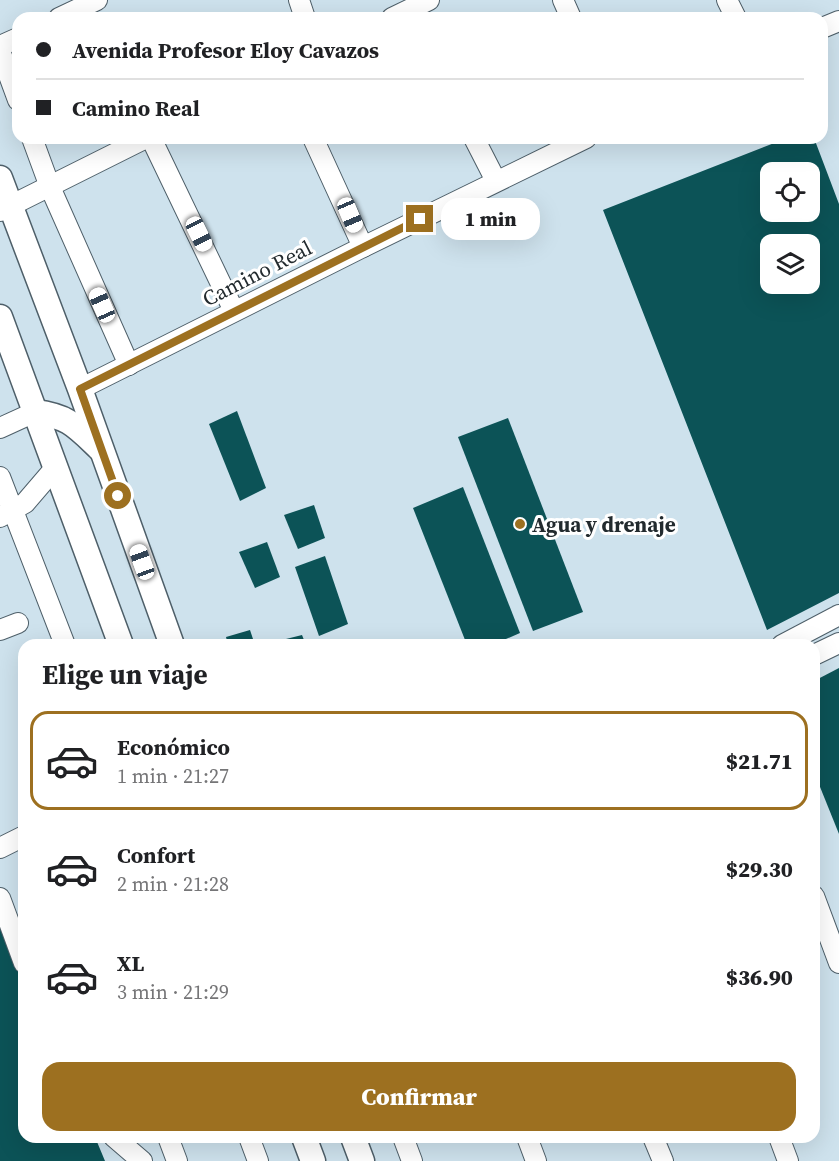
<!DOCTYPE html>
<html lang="es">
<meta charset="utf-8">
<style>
body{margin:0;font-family:"Source Serif 4",serif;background:#f6f6f6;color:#202124;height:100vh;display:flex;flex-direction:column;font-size:22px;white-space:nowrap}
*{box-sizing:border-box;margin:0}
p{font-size:20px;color:#757577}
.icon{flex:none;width:33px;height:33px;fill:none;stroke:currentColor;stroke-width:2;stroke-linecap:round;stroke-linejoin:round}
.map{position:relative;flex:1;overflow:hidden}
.sheet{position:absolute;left:18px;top:639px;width:802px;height:504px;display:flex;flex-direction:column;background:#fff;border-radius:18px;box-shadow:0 6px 24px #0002}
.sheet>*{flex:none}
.banner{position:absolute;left:12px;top:12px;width:816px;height:132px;border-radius:18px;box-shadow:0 6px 24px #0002;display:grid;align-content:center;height:132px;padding:0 24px;background:#fff}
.tools{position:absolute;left:760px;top:162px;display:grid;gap:12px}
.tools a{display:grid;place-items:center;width:60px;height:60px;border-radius:12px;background:#fff;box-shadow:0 6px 24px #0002;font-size:30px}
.end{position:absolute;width:27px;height:27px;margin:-14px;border:8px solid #9d7020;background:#fff;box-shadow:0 0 0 3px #fff}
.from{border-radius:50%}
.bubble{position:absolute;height:42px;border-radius:18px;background:#fff;box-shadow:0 6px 24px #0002;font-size:20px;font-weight:800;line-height:42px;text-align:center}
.car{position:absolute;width:18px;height:36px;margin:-18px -9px;border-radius:8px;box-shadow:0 0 4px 2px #0007;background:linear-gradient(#fff 24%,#345 0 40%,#fff 0 76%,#345 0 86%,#fff 0)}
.banner b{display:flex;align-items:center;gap:21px;height:57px;font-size:22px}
.banner b+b{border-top:2px solid #e0e0e0}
.banner i{width:15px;height:15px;background:#202124}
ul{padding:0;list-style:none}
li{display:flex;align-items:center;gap:18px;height:99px;margin:0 12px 9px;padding:0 12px;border:3px solid transparent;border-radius:18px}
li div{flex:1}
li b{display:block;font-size:22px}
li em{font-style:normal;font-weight:800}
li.on{border-color:#9d7020}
li>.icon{width:54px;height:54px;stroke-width:1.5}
h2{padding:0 24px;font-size:27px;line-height:72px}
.primary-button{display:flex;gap:12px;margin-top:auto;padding:12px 24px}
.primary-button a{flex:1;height:69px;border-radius:18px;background:#9d7020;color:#fff;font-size:24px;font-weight:800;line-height:69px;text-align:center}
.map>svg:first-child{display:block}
.building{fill:#0c5357;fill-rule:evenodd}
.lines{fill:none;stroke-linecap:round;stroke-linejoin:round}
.minor-casing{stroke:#4e5f69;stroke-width:22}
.major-casing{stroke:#4e5f69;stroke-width:27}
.minor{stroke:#fff;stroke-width:20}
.major{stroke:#fff;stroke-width:24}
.route{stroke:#9d7020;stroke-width:8}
.poi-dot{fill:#9d7020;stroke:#fff;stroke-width:2}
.labels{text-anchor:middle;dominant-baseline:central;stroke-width:6;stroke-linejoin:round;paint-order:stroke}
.street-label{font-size:21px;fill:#222a2e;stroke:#fff}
.poi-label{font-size:21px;font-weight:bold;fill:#222a2e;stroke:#fff;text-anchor:start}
</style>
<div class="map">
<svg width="839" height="1161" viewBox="0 0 839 1161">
<rect width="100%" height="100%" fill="#cee2ed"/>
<g class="building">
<path d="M787,138H814L839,204V593L767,630L603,210ZM771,172H810V212H771ZM771,244H810V284H771Z"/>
<path d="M237,411L266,488L240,501L209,424Z"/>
<path d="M508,418L583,612L533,631L458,437Z"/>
<path d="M463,487L520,633L492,645H467L413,508Z"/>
<path d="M314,505L325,538L298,549L284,515Z"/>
<path d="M267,542L280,577L255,588L239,552Z"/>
<path d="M325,556L348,624L319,636L295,567Z"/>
<path d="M250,630L255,645H228L226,637Z"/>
<path d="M302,635L306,645H274V642Z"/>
<path d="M839,668V834L814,772V681Z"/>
<path d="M0,920L24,975V1137H95L105,1161H0Z"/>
</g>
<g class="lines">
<defs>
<g id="minor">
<path d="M299,0L305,18"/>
<path d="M563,0L571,18"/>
<path d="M727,0L736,18"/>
<path d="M59,18L97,0"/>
<path d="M392,18L429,0"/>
<path d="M822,28L839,21"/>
<path d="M0,46L18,38"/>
<path d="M0,51L18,100"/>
<path d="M32,138L50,187L129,365"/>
<path d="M151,138L234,311"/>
<path d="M313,138L363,247"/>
<path d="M474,138L496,181"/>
<path d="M0,211L146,138"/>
<path d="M80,389L363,247L586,138"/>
<path d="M0,428L35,412"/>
<path d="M0,477L65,645"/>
<path d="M0,517L25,503L55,468"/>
<path d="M0,630L18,623"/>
<path d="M782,645L839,615"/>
<path d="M814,655L839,643"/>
<path d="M0,848L24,836"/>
<path d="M814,896L839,963"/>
<path d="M0,898L24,963"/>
<path d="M114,1137L142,1161"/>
<path d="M168,1137L177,1161"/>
<path d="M249,1137L258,1161"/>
<path d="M403,1137L412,1161"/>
<path d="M527,1137L536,1161"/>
<path d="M653,1137L663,1161"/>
<path d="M779,1137L788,1161"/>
</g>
<g id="major">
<path d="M0,178L80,389L172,645"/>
<path d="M0,317L121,645"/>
<path d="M35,412C68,416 76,426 99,448"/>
<path d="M304,1137L313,1161"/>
<path d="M353,1137L362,1161"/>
</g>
</defs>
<use href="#minor" class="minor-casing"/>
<use href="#major" class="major-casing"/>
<use href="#minor" class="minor"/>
<use href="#major" class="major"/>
</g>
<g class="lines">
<path class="route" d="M118,496L80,389L420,219"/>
</g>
<circle class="poi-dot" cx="520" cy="524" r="6"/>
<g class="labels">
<g class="street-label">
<text transform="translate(257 273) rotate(-27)">Camino Real</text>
</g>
<g class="poi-label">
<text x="532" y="524">Agua y drenaje</text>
</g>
</g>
</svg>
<div class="tools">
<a><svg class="icon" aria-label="locate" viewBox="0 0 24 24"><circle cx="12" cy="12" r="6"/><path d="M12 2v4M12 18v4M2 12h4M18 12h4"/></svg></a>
<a><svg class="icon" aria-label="layers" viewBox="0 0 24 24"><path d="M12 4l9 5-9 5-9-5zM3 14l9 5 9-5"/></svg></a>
</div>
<i class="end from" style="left:118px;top:496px"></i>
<i class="end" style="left:420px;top:219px"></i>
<div class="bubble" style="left:441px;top:198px;width:99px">1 min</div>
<i class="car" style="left:350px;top:215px;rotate:157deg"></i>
<i class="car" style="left:199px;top:234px;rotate:154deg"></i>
<i class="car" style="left:102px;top:305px;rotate:336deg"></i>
<i class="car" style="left:142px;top:562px;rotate:340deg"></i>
<div class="banner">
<b><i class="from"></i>Avenida Profesor Eloy Cavazos</b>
<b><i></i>Camino Real</b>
</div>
<section class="sheet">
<h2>Elige un viaje</h2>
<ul>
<li class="on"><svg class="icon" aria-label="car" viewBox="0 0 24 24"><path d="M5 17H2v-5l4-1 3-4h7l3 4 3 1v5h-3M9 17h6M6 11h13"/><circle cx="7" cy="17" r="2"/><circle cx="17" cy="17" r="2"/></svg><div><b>Económico</b><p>1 min · 21:27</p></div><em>$21.71</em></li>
<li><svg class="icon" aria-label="car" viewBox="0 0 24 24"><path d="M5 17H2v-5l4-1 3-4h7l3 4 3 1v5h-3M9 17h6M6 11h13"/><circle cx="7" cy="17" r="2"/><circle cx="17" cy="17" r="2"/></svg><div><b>Confort</b><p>2 min · 21:28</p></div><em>$29.30</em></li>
<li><svg class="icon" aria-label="car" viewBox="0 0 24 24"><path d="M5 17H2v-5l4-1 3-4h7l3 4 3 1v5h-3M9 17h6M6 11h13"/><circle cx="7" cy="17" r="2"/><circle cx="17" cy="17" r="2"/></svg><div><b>XL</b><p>3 min · 21:29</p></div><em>$36.90</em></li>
</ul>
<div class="primary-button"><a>Confirmar</a></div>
</section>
</div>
